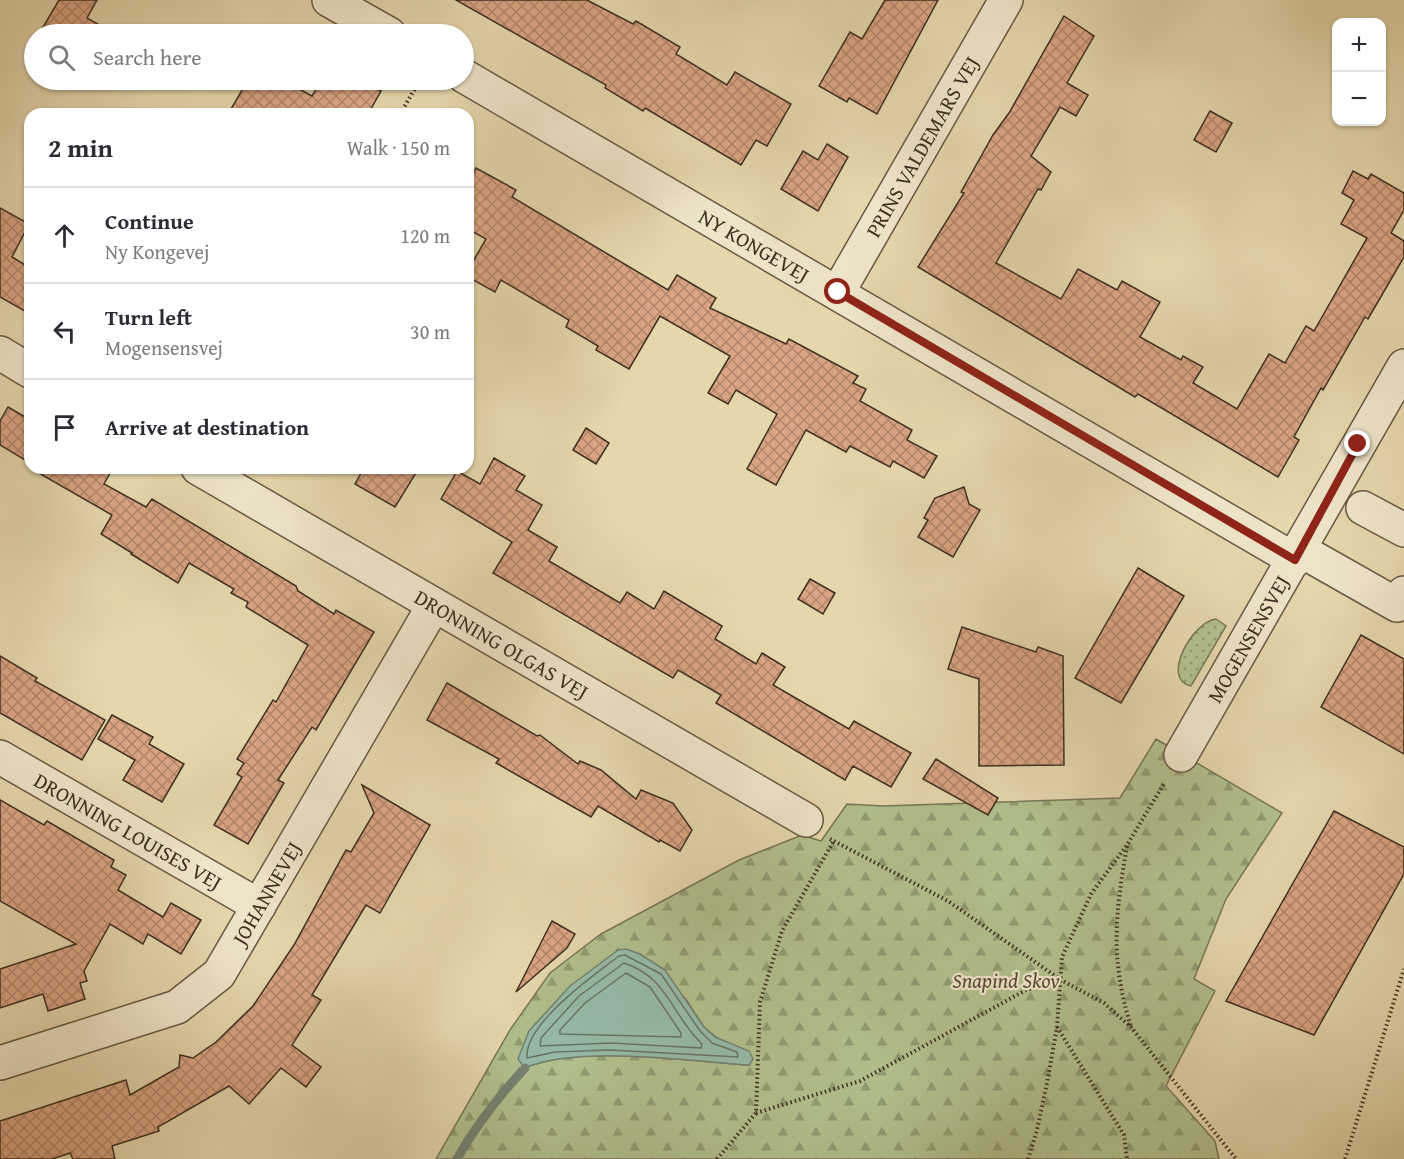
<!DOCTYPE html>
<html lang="en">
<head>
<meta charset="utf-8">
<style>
  body { margin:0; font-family:"Gentium Book Plus",serif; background:#f2f2f3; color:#2b2b33 }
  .controls { position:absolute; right:18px; top:18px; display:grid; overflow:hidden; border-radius:12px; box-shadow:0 2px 4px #0004 }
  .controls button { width:54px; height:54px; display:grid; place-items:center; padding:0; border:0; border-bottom:2px solid #e1e1e2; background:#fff; color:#2b2b33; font:30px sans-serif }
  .stop { position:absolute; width:18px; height:18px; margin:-14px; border:4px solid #8f2418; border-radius:50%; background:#fff }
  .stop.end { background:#8f2418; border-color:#fff; box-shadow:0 2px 6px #0008 }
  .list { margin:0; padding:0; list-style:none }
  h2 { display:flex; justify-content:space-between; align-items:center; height:78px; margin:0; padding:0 24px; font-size:26px }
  h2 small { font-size:20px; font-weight:400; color:#7c7c81 }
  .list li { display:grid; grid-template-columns:39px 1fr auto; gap:18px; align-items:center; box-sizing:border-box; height:96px; padding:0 24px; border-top:2px solid #e1e1e2 }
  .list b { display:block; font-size:22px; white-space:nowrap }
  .list p { margin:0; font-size:20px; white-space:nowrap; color:#7c7c81 }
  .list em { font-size:20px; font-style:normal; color:#7c7c81 }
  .icon { flex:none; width:33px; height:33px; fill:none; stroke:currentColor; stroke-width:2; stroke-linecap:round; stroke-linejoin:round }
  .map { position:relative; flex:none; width:1404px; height:1159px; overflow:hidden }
  .search { position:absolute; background:#fff; box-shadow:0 2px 4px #0004; left:24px; top:24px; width:450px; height:66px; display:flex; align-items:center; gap:15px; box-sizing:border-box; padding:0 21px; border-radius:33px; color:#7c7c81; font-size:22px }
  .panel { position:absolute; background:#fff; box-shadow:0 2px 4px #0004; left:24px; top:108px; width:450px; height:366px; border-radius:18px }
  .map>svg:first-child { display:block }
</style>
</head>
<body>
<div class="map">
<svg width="1404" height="1159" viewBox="0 0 1404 1159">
  <defs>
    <pattern id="grass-dots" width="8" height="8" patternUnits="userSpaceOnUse" patternTransform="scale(1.5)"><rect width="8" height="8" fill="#b1bf8c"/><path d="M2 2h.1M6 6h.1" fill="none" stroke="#919c72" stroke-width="1.8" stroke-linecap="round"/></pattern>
    <pattern id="forest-firs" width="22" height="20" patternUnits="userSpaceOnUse" patternTransform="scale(1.5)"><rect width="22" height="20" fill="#b1bf8c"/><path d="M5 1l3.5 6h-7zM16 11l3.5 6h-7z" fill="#919c72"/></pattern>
    <pattern id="building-cross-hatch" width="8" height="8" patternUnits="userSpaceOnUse" patternTransform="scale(1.5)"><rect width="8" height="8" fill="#d9a482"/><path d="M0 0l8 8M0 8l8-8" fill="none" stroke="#b1866a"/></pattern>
  </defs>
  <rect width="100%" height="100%" fill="#e5d7ac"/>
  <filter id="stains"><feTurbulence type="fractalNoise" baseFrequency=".00333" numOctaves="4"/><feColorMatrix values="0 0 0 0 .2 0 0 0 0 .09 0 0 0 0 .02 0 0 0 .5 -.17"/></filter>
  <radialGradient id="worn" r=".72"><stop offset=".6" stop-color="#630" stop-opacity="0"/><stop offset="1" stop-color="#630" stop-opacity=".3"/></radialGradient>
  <path fill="url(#grass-dots)" stroke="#787756" stroke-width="1.5" d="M1216,619L1226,626L1191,686C1160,680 1192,622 1216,619Z"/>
  <path fill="url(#forest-firs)" stroke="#787756" stroke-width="1.5" fill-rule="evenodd" d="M1156,739L1282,813L1226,899L1194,979L1215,991L1166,1086L1215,1141L1219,1159H436L510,1030L550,973L601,934L739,860L802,835L821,841L847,804L883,806L1120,798ZM685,998L704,1027L749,1065C688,1061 578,1045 525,1068Z"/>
  <path fill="#96baa7" stroke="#738271" stroke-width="1.5" d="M626,949L640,954L665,970L704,1027L715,1037L749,1051L753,1059L749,1065C688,1061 578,1045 525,1068L518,1059L529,1031L570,986L618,950Z"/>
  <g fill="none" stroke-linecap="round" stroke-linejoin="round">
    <g stroke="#6a7464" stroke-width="1.5">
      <path d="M625,955L661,974L700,1031L712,1043L737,1052L738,1057L610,1050L555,1052L527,1058C524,1024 594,975 619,956Z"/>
      <path d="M624,963C668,977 672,1016 702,1044L701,1048L611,1043L540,1046L541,1038L579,996Z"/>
      <polygon points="626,973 650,987 681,1033 681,1037 560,1034 560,1030 585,1003"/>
    </g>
    <path stroke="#738271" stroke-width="9" d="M457,1159C476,1125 498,1097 525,1068"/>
  </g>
  <g fill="url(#building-cross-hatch)" stroke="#3f2f21" stroke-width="1.5">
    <polygon points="59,0 97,0 87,18 115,34 39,34"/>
    <polygon points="456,0 587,0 633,24 636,21 680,47 676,54 727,85 735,72 791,104 767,146 756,140 741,165 645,108 643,111 605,88 606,85"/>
    <polygon points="885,0 938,0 877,114 849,98 847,102 819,86 850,32 862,39"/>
    <polygon points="1064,16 1094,36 1067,83 1088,95 1076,116 1060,107 1031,156 1051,172 1041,190 1038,189 996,263 1061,299 1078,269 1117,290 1122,281 1160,302 1140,337 1181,360 1183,356 1203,367 1193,383 1237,409 1269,354 1285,363 1306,326 1314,331 1367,238 1341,224 1354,200 1342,193 1353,171 1368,179 1371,174 1404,193 1404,210 1391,233 1404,241 1404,257 1368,319 1365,317 1323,390 1321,388 1294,437 1299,440 1278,477 1138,394 1135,397 918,267 964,193 961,192 993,135 1009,113"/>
    <polygon points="248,80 282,80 312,96 322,80 361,80 381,91 368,114 228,114"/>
    <polygon points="1210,111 1232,123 1216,152 1194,140"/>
    <polygon points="827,144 848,157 818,211 781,189 803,151 818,160"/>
    <polygon points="476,168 516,190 512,197 668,290 677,275 716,298 710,308 786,344 789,339 858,376 853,383 866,389 860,401 912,430 907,440 937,456 924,478 893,461 890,467 850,446 846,452 806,430 776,485 747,469 777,414 736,390 728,404 708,393 730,356 660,316 629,369 596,350 598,346 566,327 569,320 501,280 495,292 468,277 468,270 486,239 468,229 468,182"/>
    <polygon points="0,208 29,224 12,257 30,268 30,314 0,297"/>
    <polygon points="8,407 30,420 30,463 0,445 0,421"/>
    <polygon points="586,428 609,443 596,464 573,450"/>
    <polygon points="494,458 525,476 516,490 542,505 528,530 557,547 549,561 620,603 627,592 654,609 664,591 722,626 715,639 756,664 762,653 785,667 773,685 849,729 854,721 911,753 891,787 853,766 845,780 716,703 721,695 678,670 673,678 493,573 512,542 441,499 457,471 480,484"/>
    <polygon points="30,468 113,468 104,484 146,507 152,499 296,586 298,591 334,614 336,610 374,632 316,730 312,727 278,780 284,783 248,844 214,825 242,777 237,774 244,763 237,759 273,700 276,702 308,645 246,607 248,602 231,593 234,589 189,563 178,583 131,554 132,553 101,534 112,515"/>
    <polygon points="364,468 419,468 395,507 355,484"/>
    <polygon points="964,487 969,504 980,510 953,557 918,537 928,520 924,518 935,498"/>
    <polygon points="1138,568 1184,596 1121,703 1075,678"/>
    <polygon points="810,579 835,593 823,614 798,599"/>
    <polygon points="962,627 1036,652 1038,647 1063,656 1064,765 979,766 979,679 948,669"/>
    <polygon points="1361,635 1404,659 1404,754 1321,707"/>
    <polygon points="0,656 37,678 35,681 105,720 82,760 0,713"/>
    <polygon points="447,683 537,736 540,735 578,764 580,761 601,770 636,799 641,790 673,803 692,830 680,851 660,840 659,842 598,806 591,817 496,763 499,759 427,720"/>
    <polygon points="112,715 153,737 149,744 184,764 162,802 123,780 135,760 98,739"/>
    <polygon points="936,759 998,798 988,815 923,779"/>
    <polygon points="362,785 430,825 380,913 366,905 312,995 321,1000 292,1045 321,1067 306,1087 281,1068 249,1104 229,1086 158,1127 159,1131 112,1146 115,1159 73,1159 70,1153 52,1159 0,1159 0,1121 126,1080 130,1095 179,1067 180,1055 193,1058 216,1042 253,1006 294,945 346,850 351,852 374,813"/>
    <polygon points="0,800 44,825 47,821 114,860 111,867 126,875 118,890 163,917 171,903 201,920 181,954 148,934 143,944 110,924 84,971 87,981 80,983 85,999 48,1011 43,994 0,1008 0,969 76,944 0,901"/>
    <polygon points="1334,811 1404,847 1404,874 1314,1035 1226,1001"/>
    <polygon points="552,921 575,934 567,948 516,992"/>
  </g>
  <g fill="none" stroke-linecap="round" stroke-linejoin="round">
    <defs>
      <g id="minor">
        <polyline points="329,0 389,34"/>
        <path id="s1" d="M464,76L1295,560"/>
        <path id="s2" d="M838,292L1006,0"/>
        <polyline points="0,353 30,371"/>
        <path id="s3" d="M198,468L806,820"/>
        <polyline points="1363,508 1404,530"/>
        <polyline points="1300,550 1397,605 1404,593"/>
        <path id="s4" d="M1181,755L1404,366"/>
        <path id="s5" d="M0,757L259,906"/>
        <path id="s6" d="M0,1063L177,1007L219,974L434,605"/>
      </g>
    </defs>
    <use href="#minor" stroke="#685944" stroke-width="36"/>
    <g stroke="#3f2f21" stroke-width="4" stroke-dasharray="1.5 3" stroke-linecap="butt">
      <polyline points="400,114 420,80"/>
      <polyline points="830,839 948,901 1061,980 1104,1003 1131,1027 1236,1159"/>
      <path d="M1127,846C1115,915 1110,959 1131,1027"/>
      <polyline points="1057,1027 1124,1135 1127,1159"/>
      <polyline points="756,1113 860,1081 1026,990 1060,981"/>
      <polyline points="717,1159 756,1113 760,1002 782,931 833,842"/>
      <polyline points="1028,1159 1037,1130 1047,1083 1057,1027 1062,957 1091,894 1127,845 1165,782"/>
      <polyline points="1345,1159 1404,969"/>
    </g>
    <use href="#minor" stroke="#eee5c9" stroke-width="33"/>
  </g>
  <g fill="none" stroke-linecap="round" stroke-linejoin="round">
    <polyline stroke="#8f2418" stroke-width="8" points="838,292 1295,560 1358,444"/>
  </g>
  <g text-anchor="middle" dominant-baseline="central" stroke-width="4.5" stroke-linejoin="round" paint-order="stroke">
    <g font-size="21" fill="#3f2f21" stroke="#eee5c9">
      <text stroke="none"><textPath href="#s2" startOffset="168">PRINS VALDEMARS VEJ</textPath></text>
      <text stroke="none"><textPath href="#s1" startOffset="336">NY KONGEVEJ</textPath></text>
      <text stroke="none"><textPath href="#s4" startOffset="134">MOGENSENSVEJ</textPath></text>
      <text stroke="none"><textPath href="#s3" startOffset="351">DRONNING OLGAS VEJ</textPath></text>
      <text stroke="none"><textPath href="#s5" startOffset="148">DRONNING LOUISES VEJ</textPath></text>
      <text stroke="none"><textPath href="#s6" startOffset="333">JOHANNEVEJ</textPath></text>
    </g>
    <g font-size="21" font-style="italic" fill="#564c36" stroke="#eee5c9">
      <text x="1006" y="980">Snapind Skov</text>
    </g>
  </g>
  <rect width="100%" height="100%" filter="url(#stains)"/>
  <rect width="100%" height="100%" fill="url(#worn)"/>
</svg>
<div class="controls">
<button>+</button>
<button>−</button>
</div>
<div class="stop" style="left:838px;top:292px"></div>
<div class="stop end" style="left:1358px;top:444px"></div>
<div class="search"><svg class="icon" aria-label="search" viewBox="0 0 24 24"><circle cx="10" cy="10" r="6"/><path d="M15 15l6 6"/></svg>Search here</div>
<section class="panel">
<h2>2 min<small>Walk · 150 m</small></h2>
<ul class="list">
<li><svg class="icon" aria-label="ahead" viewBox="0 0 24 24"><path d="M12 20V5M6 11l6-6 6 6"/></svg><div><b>Continue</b><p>Ny Kongevej</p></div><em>120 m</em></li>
<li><svg class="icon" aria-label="left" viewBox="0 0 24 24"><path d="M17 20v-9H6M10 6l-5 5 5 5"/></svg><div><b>Turn left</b><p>Mogensensvej</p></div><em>30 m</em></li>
<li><svg class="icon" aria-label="arrive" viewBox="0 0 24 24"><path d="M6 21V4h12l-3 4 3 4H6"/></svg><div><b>Arrive at destination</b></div></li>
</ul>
</section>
</div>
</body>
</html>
